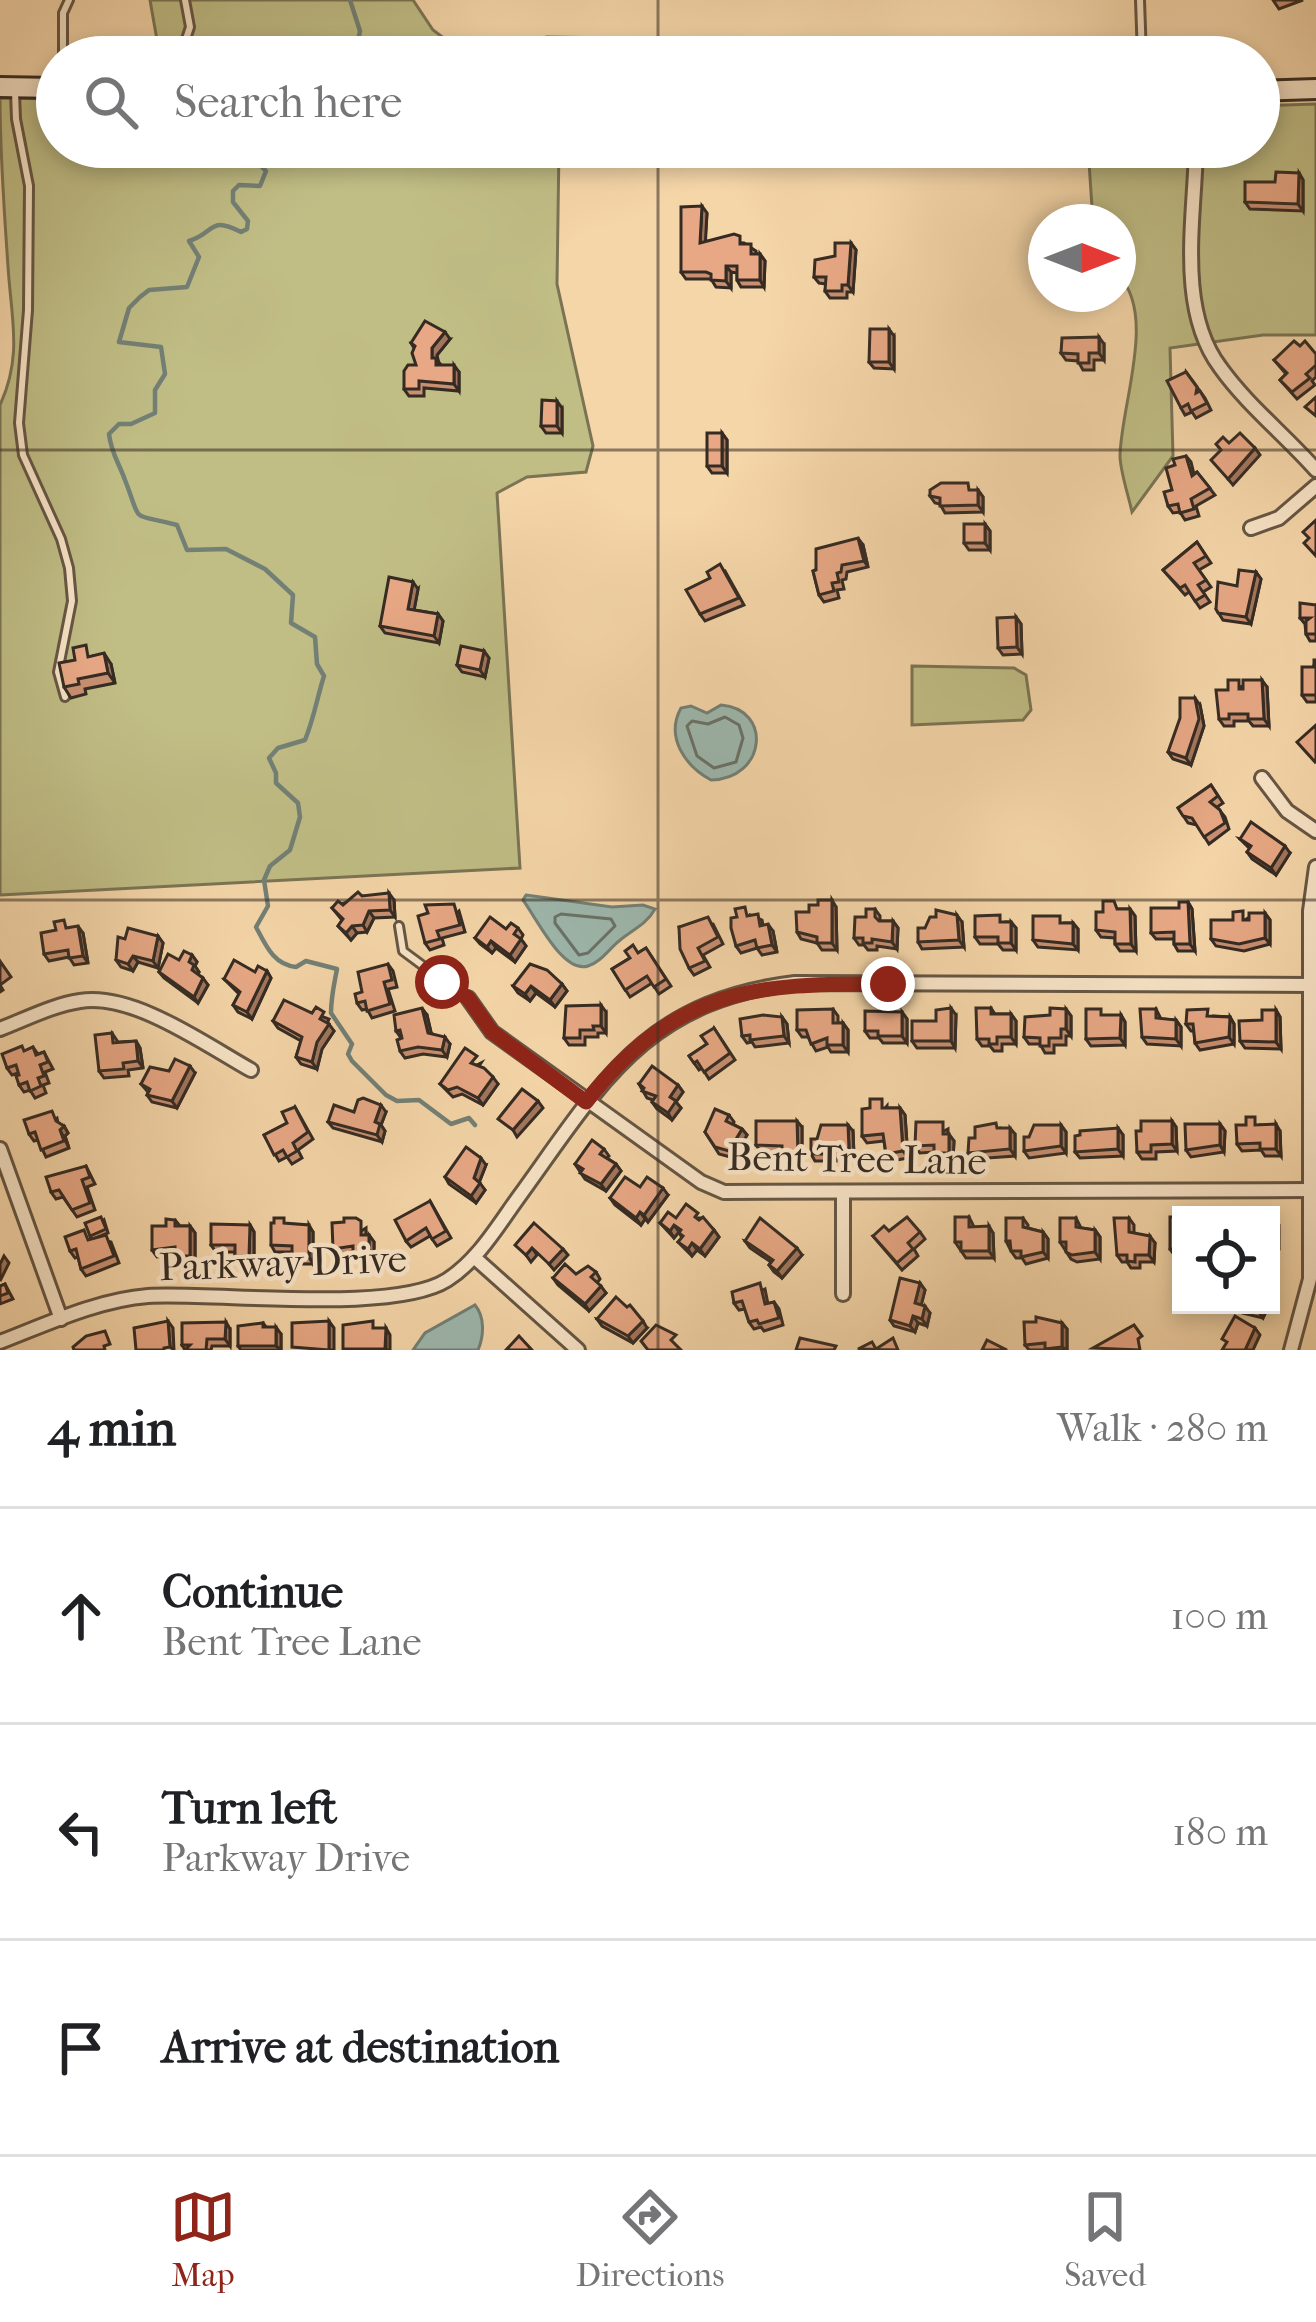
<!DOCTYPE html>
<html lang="en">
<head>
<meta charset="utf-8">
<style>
  body { margin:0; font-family:"IM FELL French Canon",serif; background:#f2f2f2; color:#202124 }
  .controls { position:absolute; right:36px; bottom:36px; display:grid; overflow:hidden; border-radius:0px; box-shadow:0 6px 18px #0003 }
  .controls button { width:108px; height:108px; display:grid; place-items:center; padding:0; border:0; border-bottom:3px solid #e0e0e0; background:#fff; color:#202124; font:60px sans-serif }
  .compass { position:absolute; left:1028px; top:204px; width:108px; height:108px; border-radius:50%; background:#fff; box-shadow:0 6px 18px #0003; rotate:90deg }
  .stop { position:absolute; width:36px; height:36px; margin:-27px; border:9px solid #8f2418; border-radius:50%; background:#fff }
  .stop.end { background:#8f2418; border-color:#fff; box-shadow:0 3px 12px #0008 }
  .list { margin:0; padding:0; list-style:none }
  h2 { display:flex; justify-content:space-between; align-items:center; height:156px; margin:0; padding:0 48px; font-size:51px }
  h2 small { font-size:39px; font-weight:400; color:#757577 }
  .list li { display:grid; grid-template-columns:78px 1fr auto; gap:36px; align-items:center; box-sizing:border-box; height:216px; padding:0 48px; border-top:3px solid #e0e0e0 }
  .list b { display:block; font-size:45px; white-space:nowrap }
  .list p { margin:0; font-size:39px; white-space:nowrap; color:#757577 }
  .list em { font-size:39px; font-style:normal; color:#757577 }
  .icon { flex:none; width:66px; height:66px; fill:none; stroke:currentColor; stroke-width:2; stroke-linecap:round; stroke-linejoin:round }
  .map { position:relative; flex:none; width:1316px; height:1350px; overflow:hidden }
  .search { position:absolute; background:#fff; box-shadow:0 6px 18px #0003; left:36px; right:36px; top:36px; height:132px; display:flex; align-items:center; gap:30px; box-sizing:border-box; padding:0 42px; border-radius:66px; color:#757577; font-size:45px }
  .sheet { height:804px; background:#fff }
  nav { display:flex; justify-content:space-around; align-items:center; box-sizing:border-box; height:168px; border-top:3px solid #e0e0e0; background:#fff; font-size:33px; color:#757577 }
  nav a { display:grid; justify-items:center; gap:6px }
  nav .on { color:#8f2418 }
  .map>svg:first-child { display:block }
</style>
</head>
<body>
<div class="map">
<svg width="1316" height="1350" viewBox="0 0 1316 1350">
  <rect width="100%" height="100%" fill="#f5d6a9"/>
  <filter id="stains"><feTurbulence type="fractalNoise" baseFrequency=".00167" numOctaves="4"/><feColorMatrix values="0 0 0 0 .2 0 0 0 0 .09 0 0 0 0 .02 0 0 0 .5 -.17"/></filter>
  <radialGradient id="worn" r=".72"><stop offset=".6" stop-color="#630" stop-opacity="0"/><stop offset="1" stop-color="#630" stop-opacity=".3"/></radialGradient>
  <g fill="#c0bd85" stroke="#7a7454" stroke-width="3">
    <polygon points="150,0 413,0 433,30 469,57 188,57 157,40"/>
    <polygon points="547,37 616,38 621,57 547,57"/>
    <path d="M0,98L57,99V147H559L557,284L593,446L586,472L527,477L497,493L520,868L0,895V405C23,355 11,318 8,266C4,210 0,154 0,98Z"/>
    <path d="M1316,104V335H1263L1170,348L1173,456L1132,512C1128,494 1121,474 1120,457C1120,407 1158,314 1118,275V222H1093L1088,147H1259V106Z"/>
    <polygon points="912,666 1014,668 1026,675 1031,710 1023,720 912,725"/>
  </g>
  <g fill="#9db8ae" stroke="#738076" stroke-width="3">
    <path d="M721,705C773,709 766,779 711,780C685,766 665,737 681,708L691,706L707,713Z"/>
    <path d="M526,895L612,907L643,905L655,909C646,925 632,930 619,941C609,949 601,962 588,966C563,974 537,919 523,900Z"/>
    <path d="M475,1305C485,1317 484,1336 478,1350H413L425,1333Z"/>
  </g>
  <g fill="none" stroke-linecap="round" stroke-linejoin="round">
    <g stroke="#697268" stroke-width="3">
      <polygon points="725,717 739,725 743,738 736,762 714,768 697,756 687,726 692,721 708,724"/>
      <polygon points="561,914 611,919 615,926 588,953 579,955 555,923 555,917"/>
    </g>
    <g stroke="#738076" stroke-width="4.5">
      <polyline points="338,57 358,41 360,31 350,0"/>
      <path d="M241,147L266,171L260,186L239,185L233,191V202L248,221L247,229L241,232C208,215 216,233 189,241L199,257L187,287L149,290L140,297L129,308L119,342L161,347L165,374L155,390V413L131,424H119L109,434C111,453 119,463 125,480C143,526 128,512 177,525L187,550L226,549L265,569L293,595L291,623L315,637L317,664L324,676C317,698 314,718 305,740L278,748L269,758L276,773V783L298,803L300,817L290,850L270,866L264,880L268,906L256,927C266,946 274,965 296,967L306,961L337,969C334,985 331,997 331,1013L352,1044L348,1054L352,1061L386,1095L397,1101L419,1100L451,1124L469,1118L475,1125"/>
    </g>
    <defs>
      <g id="lane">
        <polyline points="1140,0 1142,57"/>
        <polyline points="63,57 63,13 69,0"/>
        <polyline points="180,57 190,27 185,0"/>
        <polyline points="15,92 16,119 29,186 28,310 19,423 23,455 61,539 69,568 72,601 58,672 65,697"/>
        <polyline points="399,926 403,951 465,997"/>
      </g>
      <g id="street">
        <path d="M1196,147C1195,216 1176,308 1220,367C1247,405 1285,435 1316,470"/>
        <polyline points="1251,528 1279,518 1316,486"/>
        <polyline points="1262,778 1287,811 1316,831"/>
        <polyline points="468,998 492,1032 701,1182 724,1192 1311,1190"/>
        <path d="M0,1029C26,1019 53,1005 80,1001C133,992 206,1045 251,1070"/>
        <polyline points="0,1149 61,1319"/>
        <polyline points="843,1192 843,1294"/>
        <polyline points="474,1257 578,1350"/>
        <path d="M0,1342C47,1324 97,1300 148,1296C218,1292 393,1314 447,1280C478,1260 497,1227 518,1198C600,1085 643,1001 795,983L1310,985"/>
        <polyline points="1291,1350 1310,1279 1310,911 1316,867"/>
      </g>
      <g id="secondary">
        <polyline points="0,87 57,88"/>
        <polyline points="1259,91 1316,89"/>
      </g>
    </defs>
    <use href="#lane" stroke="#655644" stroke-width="12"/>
    <use href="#street" stroke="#655644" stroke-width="18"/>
    <use href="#secondary" stroke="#352b23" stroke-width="24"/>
    <use href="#lane" stroke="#f8e4c7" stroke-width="6"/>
    <use href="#street" stroke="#f8e4c7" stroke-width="12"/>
    <use href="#secondary" stroke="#f8e4c7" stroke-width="18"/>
  </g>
  <g fill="#c89072" stroke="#352b23" stroke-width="3">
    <polygon points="1273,0 1303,0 1279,9"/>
    <polygon points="1299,173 1303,180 1303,211 1250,209 1245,202"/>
    <polygon points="707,213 705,241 744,243 756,251 756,254 760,254 765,261 764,287 741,287 737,280 737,273 731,272 731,288 716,287 711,279 686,279 681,272"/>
    <polygon points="851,243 856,250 853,292 847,292 847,298 830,298 825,291 826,284 819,283 814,277 835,256"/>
    <polygon points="894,336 894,369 874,368 869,362"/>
    <polygon points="450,339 437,355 437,360 441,365 459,372 459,391 424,388 424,396 409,396 404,389 416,365 414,348 411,343"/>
    <polygon points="1104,344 1104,360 1094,360 1094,370 1083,370 1078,361 1066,360 1061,353"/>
    <polygon points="1300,346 1316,354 1316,377 1312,381 1315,385 1297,399 1280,380 1286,374 1274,360"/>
    <polygon points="1186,372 1205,398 1211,410 1196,418 1192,412 1185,415 1181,408"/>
    <polygon points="562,408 562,433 546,433 541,426"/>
    <polygon points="722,433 727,440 727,473 712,473 707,466"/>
    <polygon points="1186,456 1191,462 1194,474 1197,472 1215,495 1196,506 1199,516 1185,520 1180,512 1173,513 1168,506 1172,490 1175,465"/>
    <polygon points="978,490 983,497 983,512 945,513 940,504 935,503 930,496"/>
    <polygon points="985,524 990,531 990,550 969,550 964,543"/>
    <polygon points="1197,542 1211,563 1199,570 1211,587 1203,592 1210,602 1200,608 1189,592 1185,595 1163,570"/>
    <polygon points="863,545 868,567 847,572 846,579 842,580 844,589 837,590 839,598 824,602 819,595 813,571"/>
    <polygon points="725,571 744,605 705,621 700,614 710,578"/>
    <polygon points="1256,572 1261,579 1251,624 1223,620 1216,609 1237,586"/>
    <polygon points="418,589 414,610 438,614 443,621 439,643 385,633 380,626"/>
    <polygon points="1316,605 1316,641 1310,641 1306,634 1305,624 1300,618"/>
    <polygon points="1016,617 1021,624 1022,654 1003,655 998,648"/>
    <polygon points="484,651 489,658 485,677 462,672 457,665"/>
    <polygon points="93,656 111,664 115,683 85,689 86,694 71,698 64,687"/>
    <polygon points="1316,660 1316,702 1307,702 1302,695"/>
    <polygon points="1243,686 1267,687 1269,726 1253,726 1249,721 1234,721 1234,726 1224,726 1219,719 1228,690"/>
    <polygon points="1200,705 1204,726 1191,765 1173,759 1168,752"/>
    <polygon points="1211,785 1223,803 1217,807 1225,817 1229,829 1209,844 1197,825 1188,823 1178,808"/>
    <polygon points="1240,839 1290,853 1276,875 1252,859 1247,852 1250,849"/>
    <polygon points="362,896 394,900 395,917 374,918 367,932 357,933 351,940 338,926 342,920 332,908"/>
    <polygon points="1188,902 1192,909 1195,951 1178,951 1174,944 1174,939 1156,939 1151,933"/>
    <polygon points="818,905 836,907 837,950 822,950 817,943 801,939 797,932 809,912"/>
    <polygon points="875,909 880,916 880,921 893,921 898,928 897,949 877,946 877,950 868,950 864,945 859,945 854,938 866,917"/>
    <polygon points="1119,909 1130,909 1135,916 1136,951 1120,951 1115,944 1115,938 1101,937 1096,930 1103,912"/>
    <polygon points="459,911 465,932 442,938 444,945 430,950 425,943"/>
    <polygon points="1265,913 1270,920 1270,944 1244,951 1216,946 1211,939 1248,918 1248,920"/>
    <polygon points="750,915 762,920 763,925 773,931 777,952 762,955 757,948 741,953 736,946"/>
    <polygon points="962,922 964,947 922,949 918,942 925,928"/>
    <polygon points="1005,922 1011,922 1016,928 1016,950 1003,950 998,944 980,944 975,937"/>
    <polygon points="1064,923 1073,923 1078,929 1078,950 1038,947 1033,940"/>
    <polygon points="713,924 723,944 703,955 710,967 694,975 689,968 679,927"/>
    <polygon points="69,928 83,933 88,963 74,965 69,957 49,961 44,954"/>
    <polygon points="518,928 523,935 521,939 526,946 515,962 496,948 492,953 480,944 475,938 506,929"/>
    <polygon points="158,936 163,943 158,968 138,962 133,971 121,967 116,960"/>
    <polygon points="646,948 671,986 659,994 652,983 630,997 612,969"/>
    <polygon points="192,955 197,962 195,966 199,972 198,974 208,985 198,1003 164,978 159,972"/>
    <polygon points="0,961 11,977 0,985 3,990 0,992"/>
    <polygon points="388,964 393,971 397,987 388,989 395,1011 372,1018 367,1009 362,1010 357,1003 362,992"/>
    <polygon points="267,971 271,978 252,1019 238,1012 233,1005 239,994 224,979"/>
    <polygon points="562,984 567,991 555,1007 536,993 530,1001 518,993 513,986"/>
    <polygon points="991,1008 995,1014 1011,1014 1016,1021 1016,1044 1002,1044 1002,1051 994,1051 990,1046 982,1046 977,1039"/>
    <polygon points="833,1009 838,1016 838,1023 843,1023 848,1030 848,1052 831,1052 828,1047 816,1051 808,1037 802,1037 797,1030"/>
    <polygon points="1066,1009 1071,1016 1071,1036 1066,1036 1066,1045 1054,1045 1054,1053 1045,1053 1040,1044 1029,1044 1024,1037 1050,1015"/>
    <polygon points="1156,1009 1161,1019 1176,1020 1181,1027 1181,1046 1147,1044 1142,1037"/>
    <polygon points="1276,1010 1280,1017 1281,1049 1245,1048 1240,1041"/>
    <polygon points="606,1012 606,1033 598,1033 598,1037 585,1037 585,1045 569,1045 564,1038"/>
    <polygon points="902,1012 907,1019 907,1043 883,1043 879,1038 870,1038 865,1031"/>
    <polygon points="312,1013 329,1019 327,1023 334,1031 322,1049 317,1069 301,1064 296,1057 301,1041 278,1028 273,1021"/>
    <polygon points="427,1015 431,1033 450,1044 447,1057 423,1054 405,1058 400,1051 401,1038 396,1031"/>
    <polygon points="956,1015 955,1048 917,1048 912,1041"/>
    <polygon points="1121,1015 1125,1022 1125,1045 1091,1046 1086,1039"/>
    <polygon points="1213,1016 1230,1017 1234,1024 1234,1044 1200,1050 1195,1043 1194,1031 1191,1031 1186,1024"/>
    <polygon points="782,1017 787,1024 789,1043 755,1047 752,1042 747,1043 742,1036"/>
    <polygon points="714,1028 735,1060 709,1079 702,1068 699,1070 689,1056 707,1044"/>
    <polygon points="112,1033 118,1042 136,1041 140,1048 143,1068 128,1070 129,1076 104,1078 99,1071"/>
    <polygon points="33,1047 38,1054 44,1052 53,1069 45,1072 49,1083 43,1085 46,1093 35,1098 30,1090 24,1092 19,1085 18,1073 12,1075 7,1068 25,1051"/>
    <polygon points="481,1063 479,1066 498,1084 483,1105 462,1094 453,1097 440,1084"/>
    <polygon points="169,1071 195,1073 177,1108 152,1102 147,1095 148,1092 141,1084"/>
    <polygon points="639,1084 678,1085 683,1092 676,1102 681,1108 672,1120 657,1109 652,1102 653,1100 647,1098"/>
    <polygon points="887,1106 887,1108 900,1108 905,1115 908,1158 891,1161 886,1154 884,1141 867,1143 862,1136"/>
    <polygon points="295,1107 313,1139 298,1150 302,1158 292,1164 287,1157 279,1161 264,1135 287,1123"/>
    <polygon points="354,1112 386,1112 381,1125 385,1131 382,1142 333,1128 328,1122"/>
    <polygon points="729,1115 734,1122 733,1124 742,1129 747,1135 734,1158 719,1154 705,1132"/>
    <polygon points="57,1118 58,1123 64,1126 68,1133 65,1136 69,1148 46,1157 38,1140 34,1141 29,1134"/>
    <polygon points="1172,1121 1176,1127 1177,1151 1156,1152 1156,1159 1142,1159 1137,1152 1141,1131"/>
    <polygon points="1220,1124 1225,1131 1224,1152 1191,1157 1186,1150"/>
    <polygon points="1061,1125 1066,1132 1066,1153 1029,1158 1024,1151 1029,1137"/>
    <polygon points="1260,1125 1280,1131 1281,1156 1265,1156 1261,1150 1242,1151 1237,1144"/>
    <polygon points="802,1127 802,1160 787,1161 782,1152 761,1152 756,1145"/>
    <polygon points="1000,1128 1015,1134 1015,1156 973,1159 968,1153 975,1138"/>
    <polygon points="1118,1128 1123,1135 1123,1156 1080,1158 1075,1152"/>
    <polygon points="948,1129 948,1134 954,1141 953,1160 939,1160 934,1152 920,1153 915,1146"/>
    <polygon points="853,1131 854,1156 836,1155 836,1161 815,1161 811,1154"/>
    <polygon points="604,1149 609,1156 607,1158 616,1164 621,1171 606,1191 585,1179 575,1164"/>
    <polygon points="486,1165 479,1183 485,1190 476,1203 449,1184 445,1177"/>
    <polygon points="86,1166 95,1184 87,1187 95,1210 77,1217 63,1197 56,1199 51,1192"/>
    <polygon points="640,1187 668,1195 648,1222 645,1219 641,1225 615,1205 610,1198"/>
    <polygon points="430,1201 451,1238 437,1246 430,1236 411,1247 406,1241"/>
    <polygon points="969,1217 974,1227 993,1233 994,1258 966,1258 955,1242"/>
    <polygon points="1181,1217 1181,1256 1175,1256 1170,1249"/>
    <polygon points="676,1218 702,1218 714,1230 719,1237 705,1256 697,1250 692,1256 678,1242 682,1238 679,1232 674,1238 660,1223"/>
    <polygon points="1023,1218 1028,1225 1028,1228 1043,1232 1048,1239 1048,1258 1026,1264 1022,1258 1016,1258 1011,1251 1006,1241"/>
    <polygon points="1076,1218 1081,1228 1095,1230 1100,1237 1100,1259 1077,1262 1071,1259 1060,1242"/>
    <polygon points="1129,1218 1134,1225 1134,1233 1155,1243 1154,1262 1140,1262 1140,1268 1131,1268 1127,1262 1122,1262 1117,1255"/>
    <polygon points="104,1220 108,1233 96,1238 111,1242 119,1263 86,1276 81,1269 78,1257 75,1258 70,1251 92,1239 90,1236"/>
    <polygon points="175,1220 180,1226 190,1226 195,1233 195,1263 180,1263 175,1255 157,1257 152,1250 166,1226"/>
    <polygon points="288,1224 313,1232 313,1264 297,1264 292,1257 292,1252 275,1252 271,1245"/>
    <polygon points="250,1225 254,1232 254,1263 240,1263 235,1256 235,1252 216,1252 211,1245"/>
    <polygon points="366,1228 366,1235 369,1235 374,1242 374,1262 358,1262 353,1254 338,1256 333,1249"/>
    <polygon points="889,1231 920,1232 925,1239 914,1249 918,1256 902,1270 873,1236"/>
    <polygon points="745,1241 802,1255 782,1278 774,1272 769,1265 771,1262 750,1248"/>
    <polygon points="596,1272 600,1279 597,1283 606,1293 589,1311 558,1285 553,1278"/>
    <polygon points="920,1283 925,1290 921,1305 930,1313 927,1326 918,1323 915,1332 894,1326 890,1320"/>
    <polygon points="5,1284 13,1299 0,1304 0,1286"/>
    <polygon points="765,1289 768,1304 774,1302 779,1309 783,1325 764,1331 761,1327 754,1329 749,1322 745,1309 739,1310 734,1303"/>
    <polygon points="1237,1305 1269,1305 1263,1318 1242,1313"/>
    <polygon points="597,1319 647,1328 633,1343 602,1326"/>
    <polygon points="263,1323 266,1327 281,1334 281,1350 241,1350 238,1346"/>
    <polygon points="1062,1323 1067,1329 1067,1350 1029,1350 1025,1345"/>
    <polygon points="230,1329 230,1346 212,1346 211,1350 185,1350 182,1345"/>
  </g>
  <g fill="#a2765d" stroke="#352b23" stroke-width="3">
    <polygon points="1299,173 1303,180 1303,211 1298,204"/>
    <polygon points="702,206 707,213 705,250 700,243"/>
    <polygon points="851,243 856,250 853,292 848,285"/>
    <polygon points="760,254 765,261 764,287 760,280"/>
    <polygon points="726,266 731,272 731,288 726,281"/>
    <polygon points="889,329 894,336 894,369 889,362"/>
    <polygon points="445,332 450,339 437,355 441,372 432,358 432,348"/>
    <polygon points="1099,337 1104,344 1104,360 1099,353"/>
    <polygon points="454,365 459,372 459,391 454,384"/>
    <polygon points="557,401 562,408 562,433 557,426"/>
    <polygon points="722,433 727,440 727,473 722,466"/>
    <polygon points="1255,448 1260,455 1233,485 1228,479"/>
    <polygon points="978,490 983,497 983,512 978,505"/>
    <polygon points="985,524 990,531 990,550 985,543"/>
    <polygon points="858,538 863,545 868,567 864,561"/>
    <polygon points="1256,572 1261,579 1251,624 1246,617"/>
    <polygon points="413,582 418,589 413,616 408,609"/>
    <polygon points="438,614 443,621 439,643 434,636"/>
    <polygon points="1016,617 1021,624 1022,654 1017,647"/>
    <polygon points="484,651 489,658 485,677 480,670"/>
    <polygon points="104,653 111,664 115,683 108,673"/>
    <polygon points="1262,680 1267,687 1269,726 1264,719"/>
    <polygon points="1195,698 1200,705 1204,726 1191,765 1186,758"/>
    <polygon points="1285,846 1290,853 1276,875 1271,868"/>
    <polygon points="389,893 394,900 395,917 390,910"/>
    <polygon points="832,900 836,907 837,950 832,943"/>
    <polygon points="1188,902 1192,909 1195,951 1190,944"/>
    <polygon points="1130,909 1135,916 1136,951 1131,944"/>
    <polygon points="369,911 374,918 367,932 363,925"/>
    <polygon points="1265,913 1270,920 1270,944 1265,938"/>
    <polygon points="957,915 962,922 964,947 959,940"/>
    <polygon points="893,921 898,928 897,949 892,942"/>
    <polygon points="1011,922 1016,928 1016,950 1011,943"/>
    <polygon points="1073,923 1078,929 1078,950 1073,944"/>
    <polygon points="768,924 773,931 777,952 772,945"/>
    <polygon points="78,926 83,933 88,963 83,956"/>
    <polygon points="352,926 357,933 351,940 346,933"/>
    <polygon points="158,936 163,943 158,968 153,961"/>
    <polygon points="521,939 526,946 515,962 510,955"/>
    <polygon points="491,941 496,948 492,953 487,947"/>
    <polygon points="192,955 197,962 195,966 199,972 196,977 189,962"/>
    <polygon points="133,956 138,962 133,971 128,964"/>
    <polygon points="267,971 271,978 252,1019 247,1012"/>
    <polygon points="203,978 208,985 198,1003 194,997"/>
    <polygon points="562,984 567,991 555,1007 550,1000"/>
    <polygon points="531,986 536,993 530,1001 525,994"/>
    <polygon points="601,1005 606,1012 606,1033 601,1026"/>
    <polygon points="422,1008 427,1015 433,1040 428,1033"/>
    <polygon points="951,1008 956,1015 955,1048 951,1041"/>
    <polygon points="1066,1009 1071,1016 1071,1036 1066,1029"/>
    <polygon points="1276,1010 1280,1017 1281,1049 1276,1042"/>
    <polygon points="902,1012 907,1019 907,1043 902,1036"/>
    <polygon points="1011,1014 1016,1021 1016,1044 1011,1037"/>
    <polygon points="1121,1015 1125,1022 1125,1045 1120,1038"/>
    <polygon points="782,1017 787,1024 789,1043 784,1036"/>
    <polygon points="1230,1017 1234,1024 1234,1044 1229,1037"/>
    <polygon points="1176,1020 1181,1027 1181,1046 1176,1039"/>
    <polygon points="843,1023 848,1030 848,1052 843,1045"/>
    <polygon points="329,1024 334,1031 322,1049 317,1069 312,1062 317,1042"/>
    <polygon points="445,1037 450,1044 447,1057 442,1050"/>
    <polygon points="136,1041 140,1048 143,1068 138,1061"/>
    <polygon points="190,1066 195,1073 177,1108 172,1101"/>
    <polygon points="493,1077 498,1084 483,1105 478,1098"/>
    <polygon points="678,1085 683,1092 676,1102 681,1108 672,1120 668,1113 670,1097"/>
    <polygon points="538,1101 543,1108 517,1137 513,1130"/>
    <polygon points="381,1105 386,1112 381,1125 385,1131 382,1142 377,1135 375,1122"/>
    <polygon points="900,1108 905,1115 908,1158 903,1151"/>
    <polygon points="797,1121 802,1127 802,1160 798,1154"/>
    <polygon points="1172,1121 1176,1127 1177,1151 1172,1144"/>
    <polygon points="1220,1124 1225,1131 1224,1152 1220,1145"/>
    <polygon points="1276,1124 1280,1131 1281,1156 1276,1149"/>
    <polygon points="848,1125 853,1131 854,1156 849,1149"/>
    <polygon points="1061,1125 1066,1132 1066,1153 1061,1146"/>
    <polygon points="64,1126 68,1133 65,1136 69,1148 60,1130"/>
    <polygon points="1010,1128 1015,1134 1015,1156 1010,1149"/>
    <polygon points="1118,1128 1123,1135 1123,1156 1118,1149"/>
    <polygon points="742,1129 747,1135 734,1158 729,1151"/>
    <polygon points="949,1134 954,1141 953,1160 949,1153"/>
    <polygon points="481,1158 486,1165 478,1185 474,1178"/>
    <polygon points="616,1164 621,1171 606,1191 601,1184"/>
    <polygon points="480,1183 485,1190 476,1203 471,1196"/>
    <polygon points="663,1188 668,1195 648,1222 644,1215"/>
    <polygon points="640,1212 645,1219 641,1225 636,1218"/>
    <polygon points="1274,1218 1279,1225 1279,1246 1274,1239"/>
    <polygon points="250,1225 254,1232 254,1263 249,1256"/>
    <polygon points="309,1225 313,1232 313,1264 309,1257"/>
    <polygon points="674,1225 679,1232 674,1238 670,1231"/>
    <polygon points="190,1226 195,1233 195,1263 190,1256"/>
    <polygon points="989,1226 993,1233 994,1258 989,1251"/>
    <polygon points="714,1230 719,1237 705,1256 700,1249"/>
    <polygon points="1095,1230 1100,1237 1100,1259 1095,1252"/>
    <polygon points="1043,1232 1048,1239 1048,1258 1043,1252"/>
    <polygon points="369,1235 374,1242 374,1262 369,1255"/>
    <polygon points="1150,1236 1155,1243 1154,1262 1149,1255"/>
    <polygon points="692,1243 697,1250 692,1256 688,1249"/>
    <polygon points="532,1248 537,1255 531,1262 526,1255"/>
    <polygon points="797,1248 802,1255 782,1278 777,1271"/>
    <polygon points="563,1249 568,1255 554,1270 549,1264"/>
    <polygon points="4,1256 9,1263 0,1281 0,1264"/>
    <polygon points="1273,1279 1278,1286 1271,1300 1271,1283"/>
    <polygon points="920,1283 925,1290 920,1310 915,1303"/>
    <polygon points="601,1286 606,1293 589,1311 585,1304"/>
    <polygon points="1260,1305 1269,1305 1263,1318 1258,1311"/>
    <polygon points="925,1306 930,1313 927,1326 922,1319"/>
    <polygon points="913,1316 918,1323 915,1332 910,1326"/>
    <polygon points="168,1321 173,1328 174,1350 170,1347"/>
    <polygon points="329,1321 334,1328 334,1350 329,1350"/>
    <polygon points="643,1321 647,1328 633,1343 628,1336"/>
    <polygon points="226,1322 230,1329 230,1346 225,1339"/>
    <polygon points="1062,1323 1067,1329 1067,1350 1062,1347"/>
    <polygon points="276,1327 281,1334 281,1350 276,1346"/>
    <polygon points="386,1328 390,1335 390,1350 386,1350"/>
    <polygon points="1255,1328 1260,1335 1253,1350 1245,1350"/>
  </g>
  <g fill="#e8a885" stroke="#352b23" stroke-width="3">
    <polygon points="1276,172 1299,173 1298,204 1245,202 1245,182 1275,182"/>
    <polygon points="702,206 700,243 734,234 740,236 740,244 751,244 751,254 760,254 760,280 737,280 737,266 726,266 726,281 711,280 711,274 706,272 681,272 681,207"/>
    <polygon points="835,243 851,243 848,285 842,285 842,291 825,291 826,277 814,277 815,260 835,256"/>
    <polygon points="425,321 445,332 432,348 432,358 436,358 436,365 454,365 454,384 419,381 419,389 404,389 404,371 408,365 416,365 412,353 415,346 411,343"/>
    <polygon points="870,329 889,329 889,362 869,362"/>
    <polygon points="1099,337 1099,353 1089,353 1089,363 1078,363 1078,354 1061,353 1062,338"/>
    <polygon points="1294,341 1300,346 1305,341 1316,354 1316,365 1306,374 1310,378 1292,392 1280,380 1287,373 1274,360"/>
    <polygon points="1186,372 1197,387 1196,393 1200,391 1207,403 1191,411 1188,404 1181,408 1167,381"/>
    <polygon points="1316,397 1316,416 1305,407"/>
    <polygon points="542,400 557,401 557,426 541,426"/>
    <rect x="707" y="433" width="15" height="33"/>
    <polygon points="1240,433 1255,448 1228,479 1211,460 1221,450 1216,444 1223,437 1229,443"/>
    <polygon points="1186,456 1192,476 1197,472 1210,488 1191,499 1194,509 1180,513 1178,504 1168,506 1164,492 1172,490 1166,468 1175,465 1173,459"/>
    <polygon points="941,483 968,483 969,490 978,490 978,505 940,506 940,498 930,496 930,490"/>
    <polygon points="1316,520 1316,556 1304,543 1309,538 1303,532"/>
    <rect x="964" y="524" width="21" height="19"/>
    <polygon points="858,538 864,561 842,565 841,572 837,573 839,582 832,583 834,591 819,595 813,571 816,570 816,549"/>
    <polygon points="1197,542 1206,556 1194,563 1206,580 1198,585 1205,595 1195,601 1185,585 1180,588 1163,570"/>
    <polygon points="720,564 739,598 700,614 686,590 710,578 707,572"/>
    <polygon points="1239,570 1256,572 1246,617 1218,613 1216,609 1218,582 1237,586"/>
    <polygon points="389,577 413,582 408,609 438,614 434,636 380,626"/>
    <polygon points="1300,603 1316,605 1316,634 1306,634 1306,621 1310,618 1300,618"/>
    <polygon points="1016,617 1017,647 998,648 997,618"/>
    <polygon points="86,645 88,657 104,653 108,673 78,679 79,684 64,687 59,663 75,660 73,648"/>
    <polygon points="461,646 484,651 480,670 457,665"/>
    <polygon points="1314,660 1316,660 1316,695 1302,695 1302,667 1314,667"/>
    <polygon points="1228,680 1239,680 1239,689 1243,689 1243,680 1262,680 1264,719 1248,719 1248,714 1229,714 1229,719 1219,719 1216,690 1228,690"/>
    <polygon points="1180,698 1195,698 1199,719 1186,758 1168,752 1180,718"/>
    <polygon points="1316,725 1316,761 1315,762 1297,742"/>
    <polygon points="1211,785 1218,796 1210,802 1220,810 1225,823 1204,837 1192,818 1183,816 1178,808"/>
    <polygon points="1251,822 1285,846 1271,868 1247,852 1251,846 1240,839"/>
    <polygon points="358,892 362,896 389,893 390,910 369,911 363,925 352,926 346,933 338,926 343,919 332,908 338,901 343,905"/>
    <polygon points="818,900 832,900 832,943 817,943 817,937 797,932 796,912 809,912 809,905 818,905"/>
    <polygon points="1103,901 1114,901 1117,909 1130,909 1131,944 1115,944 1115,932 1096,930 1096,912 1103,912"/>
    <polygon points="1179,902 1188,902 1190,944 1174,944 1174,932 1151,933 1151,908 1179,908"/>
    <polygon points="454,904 460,925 437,931 440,939 425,943 418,916 428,913 425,905"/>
    <polygon points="745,907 747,916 758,914 760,926 768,924 772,945 757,948 755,940 736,946 731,928 731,918 737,917 735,909"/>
    <polygon points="866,909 875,909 875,917 879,921 893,921 892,942 872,939 872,943 863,943 863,938 854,938 855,917 866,917"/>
    <polygon points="936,910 957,915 959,940 918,942 918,928 925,928 930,917 936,917"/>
    <polygon points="1243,911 1243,920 1249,920 1249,913 1265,913 1265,938 1239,944 1211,939 1211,920 1233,920 1233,912"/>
    <polygon points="1000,915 1000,922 1011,922 1011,943 998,943 998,937 975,937 975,916"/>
    <polygon points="1033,916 1060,916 1060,923 1073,923 1073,944 1033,940"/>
    <polygon points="490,917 506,929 511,923 518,928 514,934 521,939 510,955 491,941 487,947 475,938"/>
    <polygon points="708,917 718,937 698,948 705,961 689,968 680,949 679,927"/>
    <polygon points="64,920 66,928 78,926 83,956 69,958 68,950 44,954 41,933 56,930 54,922"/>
    <polygon points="128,928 158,936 153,961 133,956 128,964 116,960 118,937 125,939"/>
    <polygon points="633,945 638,953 646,948 666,979 654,987 647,976 625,990 612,969 630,958 625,951"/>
    <polygon points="184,951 192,955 189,962 194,965 192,970 203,978 194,997 159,972 168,954 179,960"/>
    <polygon points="234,960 255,972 258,966 267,971 247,1012 233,1005 240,992 224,979"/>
    <polygon points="388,964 392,980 384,982 390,1004 367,1011 365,1001 357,1003 355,994 362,992 358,972"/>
    <polygon points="530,964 547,970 562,984 550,1000 531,986 525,994 513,986"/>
    <polygon points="284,1000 312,1013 316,1007 324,1012 320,1019 329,1024 317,1042 312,1062 296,1057 302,1037 273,1021"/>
    <polygon points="601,1005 601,1026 593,1026 594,1030 580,1030 580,1038 564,1038 566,1006"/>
    <polygon points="422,1008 428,1033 445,1037 442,1050 418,1047 400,1051 397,1040 402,1038 400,1030 396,1031 394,1015"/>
    <polygon points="951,1008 951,1041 912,1041 912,1021 936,1021 936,1010"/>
    <polygon points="976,1008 991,1008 991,1014 1011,1014 1011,1037 997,1037 997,1044 989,1044 989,1039 977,1039"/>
    <polygon points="1050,1008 1066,1009 1066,1029 1061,1029 1061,1038 1049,1038 1049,1046 1040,1046 1040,1038 1024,1037 1025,1017 1050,1015"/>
    <polygon points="833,1009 833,1023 843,1023 843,1045 827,1045 827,1038 811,1044 806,1030 797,1030 797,1010"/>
    <polygon points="1086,1009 1101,1009 1101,1015 1121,1015 1120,1038 1086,1039"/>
    <polygon points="1140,1009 1156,1009 1156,1018 1176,1020 1176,1039 1142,1037"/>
    <polygon points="1208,1009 1207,1016 1230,1017 1229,1037 1195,1043 1193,1024 1186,1024 1187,1010"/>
    <polygon points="1262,1010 1276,1010 1276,1042 1240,1041 1239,1021 1262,1020"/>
    <polygon points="865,1011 902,1012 902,1036 878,1036 878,1031 865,1031"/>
    <polygon points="763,1015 782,1017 784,1036 750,1040 750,1035 742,1036 740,1019"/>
    <polygon points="714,1028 730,1053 704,1072 697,1061 694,1063 689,1056 707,1044 701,1036"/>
    <polygon points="112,1033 113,1043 136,1041 138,1061 123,1063 124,1069 99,1071 95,1035"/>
    <polygon points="22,1046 24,1051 33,1047 36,1055 44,1052 48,1062 40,1065 44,1076 38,1078 41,1086 30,1091 27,1082 19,1085 16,1076 19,1075 16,1065 7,1068 2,1054"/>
    <polygon points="465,1048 477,1056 471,1063 484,1068 493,1077 478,1098 457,1087 448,1090 440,1084"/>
    <polygon points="175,1059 190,1066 172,1101 147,1095 150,1089 141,1084 150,1067 169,1071"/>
    <polygon points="652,1066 678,1085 670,1097 676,1101 668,1113 652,1102 656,1096 642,1091 644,1088 639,1084"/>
    <polygon points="522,1089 538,1101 513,1130 498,1119"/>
    <polygon points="363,1098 381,1105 375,1122 380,1124 377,1135 328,1122 334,1105 354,1112 358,1100"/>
    <polygon points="870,1099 882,1099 882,1108 900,1108 903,1151 886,1154 883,1134 862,1136 862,1109 870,1108"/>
    <polygon points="295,1107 308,1132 293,1143 297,1151 287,1157 283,1150 274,1155 264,1135 287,1123 282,1112"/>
    <polygon points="715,1109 729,1115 726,1121 742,1129 729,1151 715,1147 705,1132"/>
    <polygon points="52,1111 56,1121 64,1126 60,1130 64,1141 41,1150 35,1132 29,1134 24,1120"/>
    <polygon points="1246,1117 1255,1117 1255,1125 1276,1124 1276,1149 1260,1149 1260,1143 1237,1144 1236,1125 1246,1125"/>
    <polygon points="756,1121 797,1121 798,1154 782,1154 782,1146 756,1145"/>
    <polygon points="1141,1121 1172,1121 1172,1144 1151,1145 1151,1152 1137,1152 1136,1131 1141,1131"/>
    <polygon points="916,1122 943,1122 943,1134 949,1134 949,1153 934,1153 934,1145 915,1146"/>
    <polygon points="996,1123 997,1128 1010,1128 1010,1149 968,1153 969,1138 975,1138 975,1127"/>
    <polygon points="1185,1124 1220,1124 1220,1145 1186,1150"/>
    <polygon points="821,1125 848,1125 849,1149 831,1148 831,1154 811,1154 811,1139 817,1139"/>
    <polygon points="1034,1125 1061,1125 1061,1146 1024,1151 1024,1137 1029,1137"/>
    <polygon points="1118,1128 1118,1149 1075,1152 1075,1136 1080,1135 1080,1131"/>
    <polygon points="592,1140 604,1149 600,1154 616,1164 601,1184 580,1173 583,1169 575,1164"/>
    <polygon points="466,1147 481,1158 474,1178 480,1183 471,1196 445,1177"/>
    <polygon points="86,1166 90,1177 82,1180 90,1203 72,1210 59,1190 51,1192 46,1177"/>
    <polygon points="625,1177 640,1187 647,1177 663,1188 644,1215 640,1212 636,1218 610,1198"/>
    <polygon points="430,1201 446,1231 432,1239 426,1228 406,1241 395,1220"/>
    <polygon points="686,1204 698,1213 695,1217 699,1220 703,1217 714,1230 700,1249 692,1243 688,1249 678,1242 683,1236 679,1233 681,1230 674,1225 670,1231 660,1223 668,1212 676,1218"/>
    <polygon points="101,1217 106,1229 90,1236 85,1223"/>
    <polygon points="907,1217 920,1232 908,1243 913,1249 897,1263 873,1236 884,1226 889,1231"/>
    <polygon points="955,1217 969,1217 969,1227 989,1226 989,1251 961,1251 961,1242 955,1242"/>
    <rect x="1170" y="1217" width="11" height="32"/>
    <polygon points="274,1218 284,1218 284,1223 309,1225 309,1257 292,1257 292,1246 271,1245 271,1223 274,1223"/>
    <polygon points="344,1218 356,1218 361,1221 361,1235 369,1235 369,1255 353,1256 353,1246 333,1249 332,1223 344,1222"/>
    <polygon points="760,1218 797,1248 777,1271 769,1265 773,1260 745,1241"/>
    <polygon points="1006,1218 1023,1218 1023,1227 1043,1232 1043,1252 1021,1257 1021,1251 1011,1251 1010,1241 1006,1241"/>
    <polygon points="1060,1218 1076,1218 1076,1227 1095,1230 1095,1252 1072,1255 1066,1252 1066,1242 1060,1242"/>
    <polygon points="1114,1218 1129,1218 1129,1232 1150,1236 1149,1255 1135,1255 1135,1262 1127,1261 1127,1255 1117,1255"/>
    <rect x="1271" y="1218" width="3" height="21"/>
    <polygon points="166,1219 175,1220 175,1226 190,1226 190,1256 175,1256 175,1247 152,1250 152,1226 166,1226"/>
    <polygon points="534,1223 563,1249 549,1264 532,1248 526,1255 515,1245"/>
    <polygon points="211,1224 250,1225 249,1256 235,1256 235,1245 211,1245"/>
    <polygon points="84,1230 88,1240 106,1235 114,1256 81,1269 76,1249 70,1251 65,1237"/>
    <polygon points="565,1264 576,1274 588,1266 596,1272 591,1277 601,1286 585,1304 553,1278"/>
    <polygon points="900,1278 920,1283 915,1303 925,1306 922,1319 913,1316 910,1326 890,1320"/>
    <polygon points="760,1283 765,1304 774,1302 779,1318 759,1324 757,1320 749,1322 742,1301 734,1303 732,1292"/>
    <polygon points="5,1284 8,1293 0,1296 0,1286"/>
    <polygon points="616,1297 627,1307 630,1305 643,1321 628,1336 597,1319"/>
    <polygon points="1237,1305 1260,1305 1258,1311"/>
    <polygon points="1235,1316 1255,1328 1245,1350 1222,1350 1227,1342 1222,1339"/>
    <polygon points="1036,1317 1062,1323 1062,1347 1045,1349 1045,1343 1025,1345 1024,1322 1036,1322"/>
    <polygon points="168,1321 170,1347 164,1348 164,1350 136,1350 134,1328"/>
    <polygon points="329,1321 329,1350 292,1347 292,1323"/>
    <polygon points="373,1321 373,1328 386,1328 385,1349 343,1349 343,1325"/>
    <polygon points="226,1322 225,1339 207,1339 206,1350 185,1350 190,1345 182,1345 182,1323"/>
    <polygon points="263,1323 263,1327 276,1327 276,1346 238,1346 238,1326"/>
    <polygon points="656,1325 676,1335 671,1340 681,1350 648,1350 641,1341"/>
    <polygon points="1134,1325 1142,1336 1138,1339 1140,1350 1093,1348"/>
    <polygon points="105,1331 110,1344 104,1346 105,1350 74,1350 73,1347 86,1336"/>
    <polygon points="519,1336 532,1350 506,1350"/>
    <polygon points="800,1338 836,1346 834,1350 796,1350"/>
    <polygon points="893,1338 898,1350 858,1349 872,1342 876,1349"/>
    <polygon points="987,1340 1007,1350 982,1350"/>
  </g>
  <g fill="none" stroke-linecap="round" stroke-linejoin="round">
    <path stroke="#8f2418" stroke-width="15" d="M442,982L468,998L492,1032L586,1102C675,989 753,983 888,984"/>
  </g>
  <path fill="none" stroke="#352b23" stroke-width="3" stroke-opacity="0.55" d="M658,0V57M658,147V1350M0,450H1316M0,900H1316"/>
  <g text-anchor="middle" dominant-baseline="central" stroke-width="9" stroke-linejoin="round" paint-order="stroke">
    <g font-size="39" fill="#352b23" stroke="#f8e4c7">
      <text transform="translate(857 1159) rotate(1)">Bent Tree Lane</text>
      <text transform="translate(283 1263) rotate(-2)">Parkway Drive</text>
    </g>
  </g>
  <rect width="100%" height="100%" filter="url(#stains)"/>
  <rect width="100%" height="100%" fill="url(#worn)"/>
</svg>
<div class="controls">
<button><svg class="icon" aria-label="locate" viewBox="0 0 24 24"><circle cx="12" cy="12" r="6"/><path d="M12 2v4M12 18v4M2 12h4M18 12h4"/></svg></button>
</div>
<svg class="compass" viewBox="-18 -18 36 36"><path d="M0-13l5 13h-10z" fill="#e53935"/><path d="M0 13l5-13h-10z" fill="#757577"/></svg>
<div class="stop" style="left:442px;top:982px"></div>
<div class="stop end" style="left:888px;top:984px"></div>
<div class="search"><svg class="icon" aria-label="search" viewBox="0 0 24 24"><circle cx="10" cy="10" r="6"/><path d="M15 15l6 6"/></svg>Search here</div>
</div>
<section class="sheet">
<h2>4 min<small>Walk · 280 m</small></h2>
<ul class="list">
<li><svg class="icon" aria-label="ahead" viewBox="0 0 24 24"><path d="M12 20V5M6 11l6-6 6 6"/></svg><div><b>Continue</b><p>Bent Tree Lane</p></div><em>100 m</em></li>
<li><svg class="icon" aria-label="left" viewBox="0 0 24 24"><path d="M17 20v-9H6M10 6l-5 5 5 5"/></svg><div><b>Turn left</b><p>Parkway Drive</p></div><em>180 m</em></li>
<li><svg class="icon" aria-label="arrive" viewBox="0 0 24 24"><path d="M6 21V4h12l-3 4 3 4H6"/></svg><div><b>Arrive at destination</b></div></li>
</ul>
</section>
<nav>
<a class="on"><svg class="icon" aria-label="map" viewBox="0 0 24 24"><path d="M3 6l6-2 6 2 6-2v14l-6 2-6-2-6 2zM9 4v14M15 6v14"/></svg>Map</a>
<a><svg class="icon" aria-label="directions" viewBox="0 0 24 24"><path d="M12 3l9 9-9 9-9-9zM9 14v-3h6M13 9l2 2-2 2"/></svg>Directions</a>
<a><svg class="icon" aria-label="saved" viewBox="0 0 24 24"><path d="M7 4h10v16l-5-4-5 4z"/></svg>Saved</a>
</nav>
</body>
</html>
